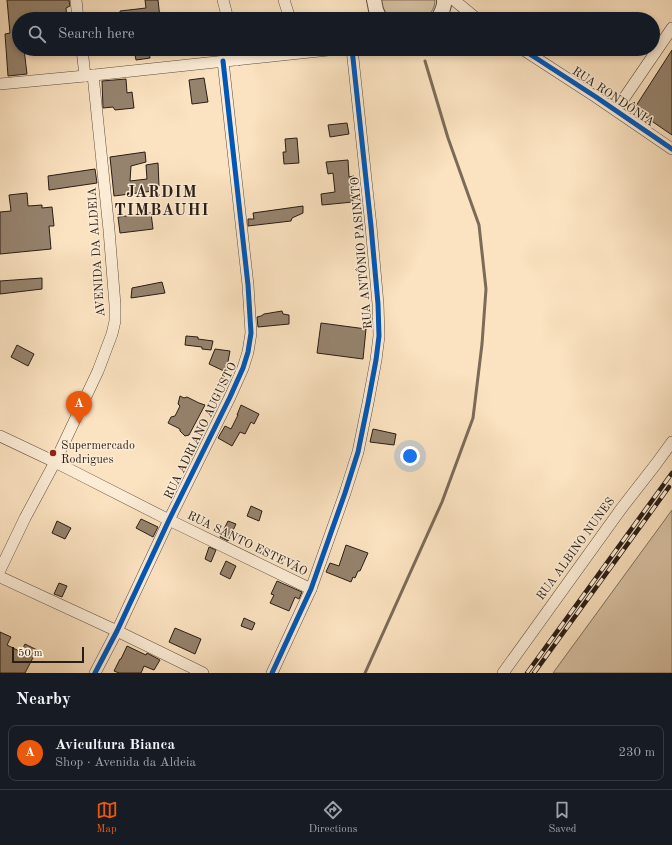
<!DOCTYPE html>
<html lang="en">
<head>
<meta charset="utf-8">
<style>
  body { margin:0; font-family:"Old Standard TT",serif; background:#242831; color:#f1f3f6 }
  .scale { position:absolute; left:12px; bottom:10px; width:72px; box-sizing:border-box; padding-left:4px; border:2px solid #291d15; border-top:0; font-size:11px; line-height:14px; white-space:nowrap; color:#291d15; -webkit-text-stroke:3px #fcecd6; paint-order:stroke }
  .you { position:absolute; left:410px; top:456px; width:14px; height:14px; margin:-10px; border:3px solid #fff; border-radius:50%; background:#1a73e8; box-shadow:0 0 0 6px #1a73e833 }
  .badge { display:grid; place-items:center; width:26px; height:26px; border-radius:50%; background:#ea580c; color:#fff; font-size:13px; font-weight:700 }
  .pin { position:absolute; translate:-50% -33px; filter:drop-shadow(0 1px 2px #0008) }
  .pin::after { content:''; position:absolute; top:21px; width:14px; height:12px; background:inherit; clip-path:polygon(0 0,100% 0,50% 100%) }
  .list { margin:0; padding:0; list-style:none }
  h2 { display:flex; justify-content:space-between; align-items:center; height:52px; margin:0; padding:0 16px; font-size:17px }
  h2 small { font-size:13px; font-weight:400; color:#9ea1a6 }
  .list li { display:grid; grid-template-columns:26px 1fr auto; gap:12px; align-items:center; box-sizing:border-box; height:56px; margin:0 8px 8px; padding:0 8px; border:1px solid #363941; border-radius:8px }
  .list b { display:block; font-size:15px; white-space:nowrap }
  .list p { margin:0; font-size:13px; white-space:nowrap; color:#9ea1a6 }
  .list em { font-size:13px; font-style:normal; color:#9ea1a6 }
  .icon { flex:none; width:22px; height:22px; fill:none; stroke:currentColor; stroke-width:2; stroke-linecap:round; stroke-linejoin:round }
  .map { position:relative; flex:none; width:672px; height:673px; overflow:hidden }
  .search { position:absolute; background:#171b24; box-shadow:0 2px 6px #0003; left:12px; right:12px; top:12px; height:44px; display:flex; align-items:center; gap:10px; box-sizing:border-box; padding:0 14px; border-radius:22px; color:#9ea1a6; font-size:15px }
  .sheet { height:116px; background:#171b24 }
  nav { display:flex; justify-content:space-around; align-items:center; box-sizing:border-box; height:56px; border-top:1px solid #363941; background:#171b24; font-size:11px; color:#9ea1a6 }
  nav a { display:grid; justify-items:center; gap:2px }
  nav .on { color:#ea580c }
  .map>svg:first-child { display:block }
</style>
</head>
<body>
<div class="map">
<svg width="672" height="673" viewBox="0 0 672 673">
  <rect width="100%" height="100%" fill="#fbe2c0"/>
  <filter id="stains"><feTurbulence type="fractalNoise" baseFrequency=".005" numOctaves="4"/><feColorMatrix values="0 0 0 0 .2 0 0 0 0 .09 0 0 0 0 .02 0 0 0 .5 -.17"/></filter>
  <radialGradient id="worn" r=".72"><stop offset=".6" stop-color="#630" stop-opacity="0"/><stop offset="1" stop-color="#630" stop-opacity=".3"/></radialGradient>
  <g fill="#d7c1a3" stroke="#806f5c">
    <path d="M381,0H435C435,8 431,13 426,19H391C385,13 382,8 381,0Z"/>
    <polygon points="672,510 672,673 553,673"/>
  </g>
  <g fill="none" stroke-linecap="round" stroke-linejoin="round">
    <polyline stroke="#7c6b59" stroke-width="3" points="365,673 442,502 473,418 482,344 486,289 479,225 448,138 425,61"/>
  </g>
  <g fill="#96836e" stroke="#291d15">
    <polygon points="7,0 69,0 70,6 66,8 67,19 19,19 19,49 24,49 27,74 8,76 5,34 10,33"/>
    <polygon points="145,0 158,0 160,18 147,19 121,19 120,11 146,8"/>
    <polygon points="134,49 149,49 150,58 136,60"/>
    <polygon points="672,50 672,135 634,109"/>
    <polygon points="204,78 208,102 192,104 189,80"/>
    <polygon points="126,79 127,93 132,92 134,108 115,110 113,107 103,108 102,81"/>
    <polygon points="347,123 349,134 330,137 328,125"/>
    <polygon points="297,138 299,163 284,164 283,152 286,152 285,139"/>
    <polygon points="145,152 146,162 131,166 130,181 147,179 146,165 158,163 159,186 152,187 153,191 114,196 110,157"/>
    <polygon points="348,160 349,177 354,176 355,187 351,187 353,202 322,205 321,194 335,192 333,173 328,174 326,162"/>
    <polygon points="95,169 97,183 49,190 48,176"/>
    <polygon points="27,193 28,206 42,205 42,208 52,207 54,226 49,226 51,249 0,254 0,212 11,211 9,195"/>
    <polygon points="303,206 303,213 292,218 291,221 248,226 248,219 254,219 253,213"/>
    <polygon points="151,213 153,229 120,233 118,217"/>
    <polygon points="42,278 42,289 0,294 0,281"/>
    <polygon points="162,282 165,293 131,298 132,288"/>
    <polygon points="282,311 283,314 289,315 289,324 258,327 257,317 261,316 264,314"/>
    <polygon points="321,323 366,329 363,359 317,353"/>
    <polygon points="186,336 198,337 198,339 213,341 211,350 202,349 202,347 185,345"/>
    <polygon points="17,345 34,354 28,366 11,357"/>
    <polygon points="215,349 230,351 226,372 209,364"/>
    <polygon points="180,396 184,398 187,397 199,403 205,405 189,435 185,436 180,431 180,429 168,423 171,417 175,416 180,406 178,404"/>
    <polygon points="241,405 259,414 254,424 251,422 245,434 240,432 232,446 218,438 225,426 231,429 238,415 237,415"/>
    <polygon points="373,429 396,434 394,445 370,442"/>
    <polygon points="251,506 262,511 259,521 247,516"/>
    <polygon points="141,519 158,527 153,537 136,528"/>
    <polygon points="57,521 71,528 65,539 52,533"/>
    <polygon points="228,521 236,524 228,541 220,537"/>
    <polygon points="346,545 368,553 360,571 358,571 355,578 353,577 351,582 326,572 330,563 339,566"/>
    <polygon points="209,547 216,550 211,562 205,559"/>
    <polygon points="226,561 236,566 230,579 220,574"/>
    <polygon points="277,581 302,592 299,599 295,597 289,611 270,603 274,595 271,594"/>
    <polygon points="59,583 67,586 62,597 54,594"/>
    <polygon points="244,618 255,623 252,630 241,626"/>
    <polygon points="175,628 201,639 195,654 169,642"/>
    <polygon points="0,632 11,637 7,645 21,652 25,644 37,650 25,673 0,673"/>
    <polygon points="127,646 146,655 147,653 160,660 154,670 144,666 141,673 119,673 114,671 120,659 121,659"/>
  </g>
  <g fill="none" stroke-linecap="round" stroke-linejoin="round">
    <defs>
      <g id="minor">
        <polyline points="76,0 78,19"/>
        <polyline points="223,0 228,19"/>
        <polyline points="284,0 290,19"/>
        <polyline points="454,0 477,19"/>
        <polyline points="82,49 85,76"/>
        <polyline points="235,49 237,60"/>
        <polyline points="522,49 596,97 672,149"/>
        <polyline points="0,84 85,76 338,49"/>
        <polyline points="616,110 672,28"/>
        <polyline points="0,436 55,462 169,520 311,589"/>
        <polyline points="0,570 25,518 55,462 98,371 112,334 115,321 115,305 109,230 93,75"/>
        <polyline points="0,577 117,631 203,673"/>
        <polyline points="95,673 117,631 169,520 230,397 243,368 248,352 251,333 248,285 223,61"/>
        <polyline points="272,673 311,589 345,493 358,452 368,403 376,360 379,336 378,304 371,226 352,49"/>
        <polyline points="503,673 621,509 656,464 672,442"/>
      </g>
      <g id="tertiary">
        <polyline points="374,0 376,10 380,19"/>
        <path d="M438,19C441,13 445,7 444,0"/>
      </g>
    </defs>
    <use href="#minor" stroke="#5e4e40" stroke-width="12"/>
    <use href="#tertiary" stroke="#5e4e40" stroke-width="16"/>
    <use href="#minor" stroke="#fcecd6" stroke-width="11"/>
    <use href="#tertiary" stroke="#fcecd6" stroke-width="14"/>
    <defs>
      <g id="rail">
        <polyline points="527,673 672,473"/>
        <polyline points="534,673 669,487"/>
      </g>
    </defs>
    <use href="#rail" stroke="#291d15" stroke-width="4.5"/>
    <use href="#rail" stroke="#fcecd6" stroke-width="3" stroke-dasharray="9" stroke-linecap="butt"/>
    <defs>
      <g id="cycleway">
        <polyline points="522,49 596,97 672,149"/>
        <polyline points="95,673 117,631 169,520 230,397 243,368 248,352 251,333 248,285 223,61"/>
        <polyline points="272,673 311,589 345,493 358,452 368,403 376,360 379,336 378,304 371,226 352,49"/>
      </g>
    </defs>
    <use href="#cycleway" stroke="#fcecd6" stroke-width="8"/>
    <use href="#cycleway" stroke="#0057b8" stroke-width="5"/>
  </g>
  <circle fill="#8f2418" stroke="#fcecd6" stroke-width="1.5" cx="53" cy="453" r="4"/>
  <g text-anchor="middle" dominant-baseline="central" stroke-width="3" stroke-linejoin="round" paint-order="stroke">
    <g font-size="12" fill="#291d15" stroke="#fcecd6">
      <text transform="translate(613 97) rotate(34)">RUA RONDÔNIA</text>
      <text transform="translate(97 252) rotate(-94)">AVENIDA DA ALDEIA</text>
      <text transform="translate(362 253) rotate(-95)">RUA ANTÔNIO PASINATO</text>
      <text transform="translate(201 431) rotate(-64)">RUA ADRIANO AUGUSTO</text>
      <text transform="translate(247 544) rotate(26)">RUA SANTO ESTEVÃO</text>
      <text transform="translate(576 549) rotate(-54)">RUA ALBINO NUNES</text>
    </g>
    <g font-size="12" fill="#291d15" stroke="#fcecd6" text-anchor="start">
      <text x="61" y="446">Supermercado<tspan x="61" dy="14">Rodrigues</tspan></text>
    </g>
    <g font-size="16" font-weight="bold" letter-spacing="1" fill="#291d15" stroke="#fcecd6">
      <text x="162" y="193">JARDIM<tspan x="162" dy="18">TIMBAUHI</tspan></text>
    </g>
  </g>
  <rect width="100%" height="100%" filter="url(#stains)"/>
  <rect width="100%" height="100%" fill="url(#worn)"/>
</svg>
<div class="scale">50 m</div>
<div class="you"></div>
<div class="pin badge" style="left:79px;top:424px">A</div>
<div class="search"><svg class="icon" aria-label="search" viewBox="0 0 24 24"><circle cx="10" cy="10" r="6"/><path d="M15 15l6 6"/></svg>Search here</div>
</div>
<section class="sheet">
<h2>Nearby<small></small></h2>
<ul class="list">
<li><span class="badge">A</span><div><b>Avicultura Bianca</b><p>Shop · Avenida da Aldeia</p></div><em>230 m</em></li>
</ul>
</section>
<nav>
<a class="on"><svg class="icon" aria-label="map" viewBox="0 0 24 24"><path d="M3 6l6-2 6 2 6-2v14l-6 2-6-2-6 2zM9 4v14M15 6v14"/></svg>Map</a>
<a><svg class="icon" aria-label="directions" viewBox="0 0 24 24"><path d="M12 3l9 9-9 9-9-9zM9 14v-3h6M13 9l2 2-2 2"/></svg>Directions</a>
<a><svg class="icon" aria-label="saved" viewBox="0 0 24 24"><path d="M7 4h10v16l-5-4-5 4z"/></svg>Saved</a>
</nav>
</body>
</html>
